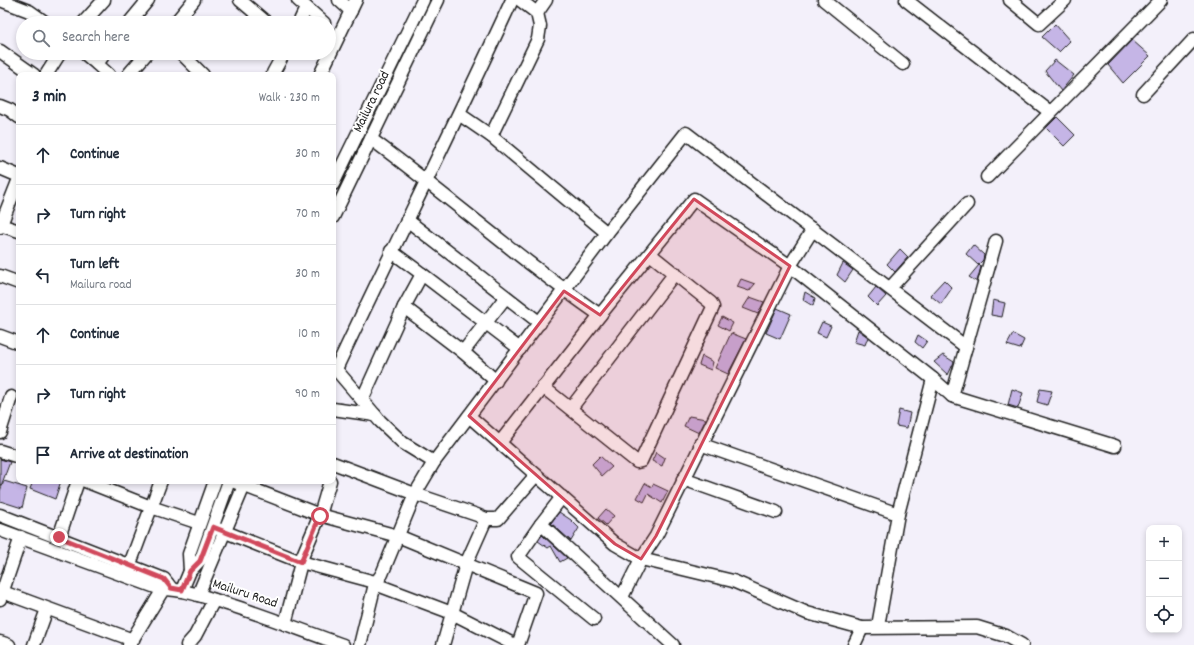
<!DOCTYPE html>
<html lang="en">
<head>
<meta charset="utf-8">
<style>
  body { margin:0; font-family:Dekko,sans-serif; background:#f6f6f7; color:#1f2937 }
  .controls { position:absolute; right:12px; bottom:12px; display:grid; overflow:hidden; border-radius:8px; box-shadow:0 2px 6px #0003 }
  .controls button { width:36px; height:36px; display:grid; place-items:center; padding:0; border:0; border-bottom:1px solid #e0e1e3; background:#fff; color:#1f2937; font:20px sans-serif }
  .stop { position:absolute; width:12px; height:12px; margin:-9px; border:3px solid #d1495b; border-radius:50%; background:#fff }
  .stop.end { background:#d1495b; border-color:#fff; box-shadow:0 1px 4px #0008 }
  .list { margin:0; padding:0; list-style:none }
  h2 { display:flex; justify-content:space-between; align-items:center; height:52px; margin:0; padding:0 16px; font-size:17px }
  h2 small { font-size:13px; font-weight:400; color:#747a83 }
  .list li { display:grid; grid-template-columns:26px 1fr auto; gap:12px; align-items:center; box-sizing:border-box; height:60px; padding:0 16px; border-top:1px solid #e0e1e3 }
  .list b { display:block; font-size:15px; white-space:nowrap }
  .list p { margin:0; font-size:13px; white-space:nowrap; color:#747a83 }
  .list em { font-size:13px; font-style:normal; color:#747a83 }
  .icon { flex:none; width:22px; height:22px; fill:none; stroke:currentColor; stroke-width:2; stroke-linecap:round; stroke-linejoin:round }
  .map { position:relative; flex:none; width:1194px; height:645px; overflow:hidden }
  .search { position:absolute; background:#fff; box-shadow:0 2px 6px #0003; left:16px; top:16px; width:320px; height:44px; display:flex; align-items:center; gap:10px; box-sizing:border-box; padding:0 14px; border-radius:22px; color:#747a83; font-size:15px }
  .panel { position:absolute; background:#fff; box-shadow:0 2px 6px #0003; left:16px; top:72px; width:320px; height:412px; border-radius:8px }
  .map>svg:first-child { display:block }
</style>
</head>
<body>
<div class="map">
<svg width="1194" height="645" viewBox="0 0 1194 645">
  <rect width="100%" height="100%" fill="#f3f0fa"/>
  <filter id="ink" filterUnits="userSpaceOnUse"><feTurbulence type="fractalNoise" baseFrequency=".025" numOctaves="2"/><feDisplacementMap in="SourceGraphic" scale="8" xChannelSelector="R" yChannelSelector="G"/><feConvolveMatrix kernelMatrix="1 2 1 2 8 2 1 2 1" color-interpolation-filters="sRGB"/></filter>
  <g filter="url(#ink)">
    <g fill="#c5b5e6" stroke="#1c1c1c">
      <polygon points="1055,24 1070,41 1059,52 1042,37"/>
      <polygon points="1132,40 1150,56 1123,83 1108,65"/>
      <polygon points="1055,60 1074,75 1061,91 1045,71"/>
      <polygon points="1057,117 1075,135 1064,146 1046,128"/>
      <polygon points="973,245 984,255 983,260 978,265 966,254"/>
      <polygon points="900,249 908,257 895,272 887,264"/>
      <polygon points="843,263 853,270 845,282 837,275"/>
      <polygon points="979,265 981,267 977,282 969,277"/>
      <polygon points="741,279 755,284 749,291 737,287"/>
      <polygon points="944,280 952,288 941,304 930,295"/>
      <polygon points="876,287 886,296 877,306 868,297"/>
      <polygon points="805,292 815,298 813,306 803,300"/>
      <polygon points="750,297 764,302 758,314 743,308"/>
      <polygon points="993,300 1005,303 1002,317 991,315"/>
      <polygon points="777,308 791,314 780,339 766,333"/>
      <polygon points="722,317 733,323 729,331 718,325"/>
      <polygon points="822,322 831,326 826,337 817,333"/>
      <polygon points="858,330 868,337 865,345 854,342"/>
      <polygon points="731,333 746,339 728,374 715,368"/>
      <polygon points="1013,334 1024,340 1020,349 1007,345"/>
      <polygon points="918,335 927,341 922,348 915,342"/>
      <polygon points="943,355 954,362 948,375 934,362"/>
      <polygon points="702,356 713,362 711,370 699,365"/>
      <polygon points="1012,389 1023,393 1018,408 1008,405"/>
      <polygon points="1040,389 1052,391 1047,405 1037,402"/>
      <polygon points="899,410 910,413 907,428 896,426"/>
      <polygon points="689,416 706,419 699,433 684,426"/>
      <polygon points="656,452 665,458 662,466 652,461"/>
      <polygon points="600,456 612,467 602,476 592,464"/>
      <polygon points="0,459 10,462 1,486 0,486"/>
      <polygon points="4,481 27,488 22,508 0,501 0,491"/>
      <polygon points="33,481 61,481 55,499 30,489"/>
      <polygon points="645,483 652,487 653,484 668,491 662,503 648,494 644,502 637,498"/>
      <polygon points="606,509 614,516 606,525 598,518"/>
      <polygon points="559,512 571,520 579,528 571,541 551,523"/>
      <polygon points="542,535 567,558 560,562 551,546 548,548 538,541"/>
    </g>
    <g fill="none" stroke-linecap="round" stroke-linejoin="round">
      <defs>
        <g id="minor">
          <polyline points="0,0 29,11 46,23"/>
          <polyline points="240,0 267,23"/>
          <polyline points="298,0 324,23"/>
          <polyline points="339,0 351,11"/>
          <polyline points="824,0 903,64"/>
          <polyline points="906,0 1050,112"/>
          <polyline points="1010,0 1039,24 1065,0"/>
          <polyline points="537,13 546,0"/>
          <polyline points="83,23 104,0"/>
          <polyline points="129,23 148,0"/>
          <polyline points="175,23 194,0"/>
          <polyline points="299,23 306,8"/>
          <polyline points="0,51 34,75"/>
          <polyline points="84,53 97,64"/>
          <polyline points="105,53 97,64 109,75"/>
          <polyline points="181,53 203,75"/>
          <polyline points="273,73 284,53"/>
          <polyline points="46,75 60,53"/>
          <polyline points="128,75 147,53"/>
          <polyline points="320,75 356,0"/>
          <polyline points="1143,94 1194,39"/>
          <polyline points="0,106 10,110 19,117"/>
          <polyline points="459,114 491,136 607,233"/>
          <polyline points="491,136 538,39 540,26 537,13 520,0"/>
          <path d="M371,139C449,196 521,261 600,315L694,199L790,266L933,379"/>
          <polyline points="0,168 19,176"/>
          <polyline points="987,177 1161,0"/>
          <polyline points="333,184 423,0"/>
          <polyline points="333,217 438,0"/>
          <polyline points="407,220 540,323"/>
          <polyline points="0,225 19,231"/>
          <polyline points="0,227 19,179"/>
          <polyline points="422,274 520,349"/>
          <polyline points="0,276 19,283"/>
          <polyline points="890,288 967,204"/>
          <polyline points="404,307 463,352 505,298"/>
          <polyline points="600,315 502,440 501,444 615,544 641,559 733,581 807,613 862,628 977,627 1006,636 1022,645"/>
          <polyline points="0,336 19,343"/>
          <polyline points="463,352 496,381"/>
          <polyline points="333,366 380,421 403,443 434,462 415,494 382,574 375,584 360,645"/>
          <path d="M336,369C394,246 455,124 512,0"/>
          <polyline points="543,387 637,462 641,461 713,307 711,303 650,254"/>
          <polyline points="952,396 996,241"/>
          <polyline points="362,400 404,307 422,274 391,251"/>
          <polyline points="571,408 675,273"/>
          <polyline points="333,409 375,415"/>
          <polyline points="469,416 501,444"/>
          <polyline points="0,432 11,397"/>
          <polyline points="700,444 898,514 878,626"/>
          <polyline points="0,451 19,457"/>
          <polyline points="434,462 607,233 686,133 966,347"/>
          <polyline points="333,463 415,494 477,515 486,519 466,564 443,645"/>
          <polyline points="683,479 776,512"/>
          <polyline points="85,481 151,507 199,523"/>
          <polyline points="232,481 320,515 398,536 536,593 518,645"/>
          <polyline points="562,497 541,524 518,557 594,619"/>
          <polyline points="898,514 933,379 952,396 1115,446"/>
          <polyline points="0,515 164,579 171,588"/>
          <polyline points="486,519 498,519 536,475"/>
          <polyline points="541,524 673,645"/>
          <polyline points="213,527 301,562 375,582 375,584 452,613 515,645"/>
          <path d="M0,530L161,589C183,589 203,596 224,603C264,615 303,631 343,645"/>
          <polyline points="59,537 78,481"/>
          <polyline points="130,564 161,481"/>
          <polyline points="190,571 189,554 215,481"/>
          <polyline points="182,590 190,571 201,559 229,481"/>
          <polyline points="0,591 133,640"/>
          <polyline points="198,595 246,481"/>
          <polyline points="622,597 641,559 656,536 790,266 813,229"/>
          <polyline points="0,599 21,537"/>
          <polyline points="285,624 303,555 320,515 330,481"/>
          <polyline points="0,642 9,645"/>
          <polyline points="34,645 47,609"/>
          <polyline points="129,645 167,583"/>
          <polyline points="187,645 195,636 214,600"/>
          <polyline points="854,645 862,628"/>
        </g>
      </defs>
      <use href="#minor" stroke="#1c1c1c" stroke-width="15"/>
      <use href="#minor" stroke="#fff" stroke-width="12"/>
    </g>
  </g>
  <g fill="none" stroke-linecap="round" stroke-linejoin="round" filter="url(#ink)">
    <polyline stroke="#d1495b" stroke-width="5" points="59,537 164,579 171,588 182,590 190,571 200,561 213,527 301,562 320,516"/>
  </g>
  <path fill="#d1495b" fill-opacity="0.2" stroke="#d1495b" stroke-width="3" stroke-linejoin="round" d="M694,199L790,266L656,536L641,559L615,544L469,416L564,291L600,315Z"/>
  <g text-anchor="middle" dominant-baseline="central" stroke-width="4" stroke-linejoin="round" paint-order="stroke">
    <g font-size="14" fill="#1c1c1c" stroke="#fff">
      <text transform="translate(372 102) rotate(-64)">Mailura road</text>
      <text transform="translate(245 594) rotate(18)">Mailuru Road</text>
    </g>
  </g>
</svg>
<div class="controls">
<button>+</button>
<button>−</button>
<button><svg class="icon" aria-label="locate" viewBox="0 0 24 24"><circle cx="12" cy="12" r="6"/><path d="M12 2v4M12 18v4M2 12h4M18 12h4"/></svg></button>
</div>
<div class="stop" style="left:320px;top:516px"></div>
<div class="stop end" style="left:59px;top:537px"></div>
<div class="search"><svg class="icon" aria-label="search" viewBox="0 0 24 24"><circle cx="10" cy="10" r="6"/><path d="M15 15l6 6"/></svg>Search here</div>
<section class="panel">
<h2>3 min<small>Walk · 230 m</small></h2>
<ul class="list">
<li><svg class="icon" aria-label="ahead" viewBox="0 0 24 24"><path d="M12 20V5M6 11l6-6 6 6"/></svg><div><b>Continue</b></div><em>30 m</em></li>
<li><svg class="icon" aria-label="right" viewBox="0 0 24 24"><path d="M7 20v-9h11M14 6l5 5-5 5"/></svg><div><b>Turn right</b></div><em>70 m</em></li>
<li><svg class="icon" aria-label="left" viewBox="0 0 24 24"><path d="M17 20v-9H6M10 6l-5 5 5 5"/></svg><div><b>Turn left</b><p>Mailura road</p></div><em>30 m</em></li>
<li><svg class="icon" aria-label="ahead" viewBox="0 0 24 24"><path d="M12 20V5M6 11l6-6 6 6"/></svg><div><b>Continue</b></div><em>10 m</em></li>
<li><svg class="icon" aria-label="right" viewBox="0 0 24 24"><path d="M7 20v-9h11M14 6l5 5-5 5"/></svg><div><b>Turn right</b></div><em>90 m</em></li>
<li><svg class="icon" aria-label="arrive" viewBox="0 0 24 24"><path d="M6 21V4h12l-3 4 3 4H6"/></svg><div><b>Arrive at destination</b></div></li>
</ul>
</section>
</div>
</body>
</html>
